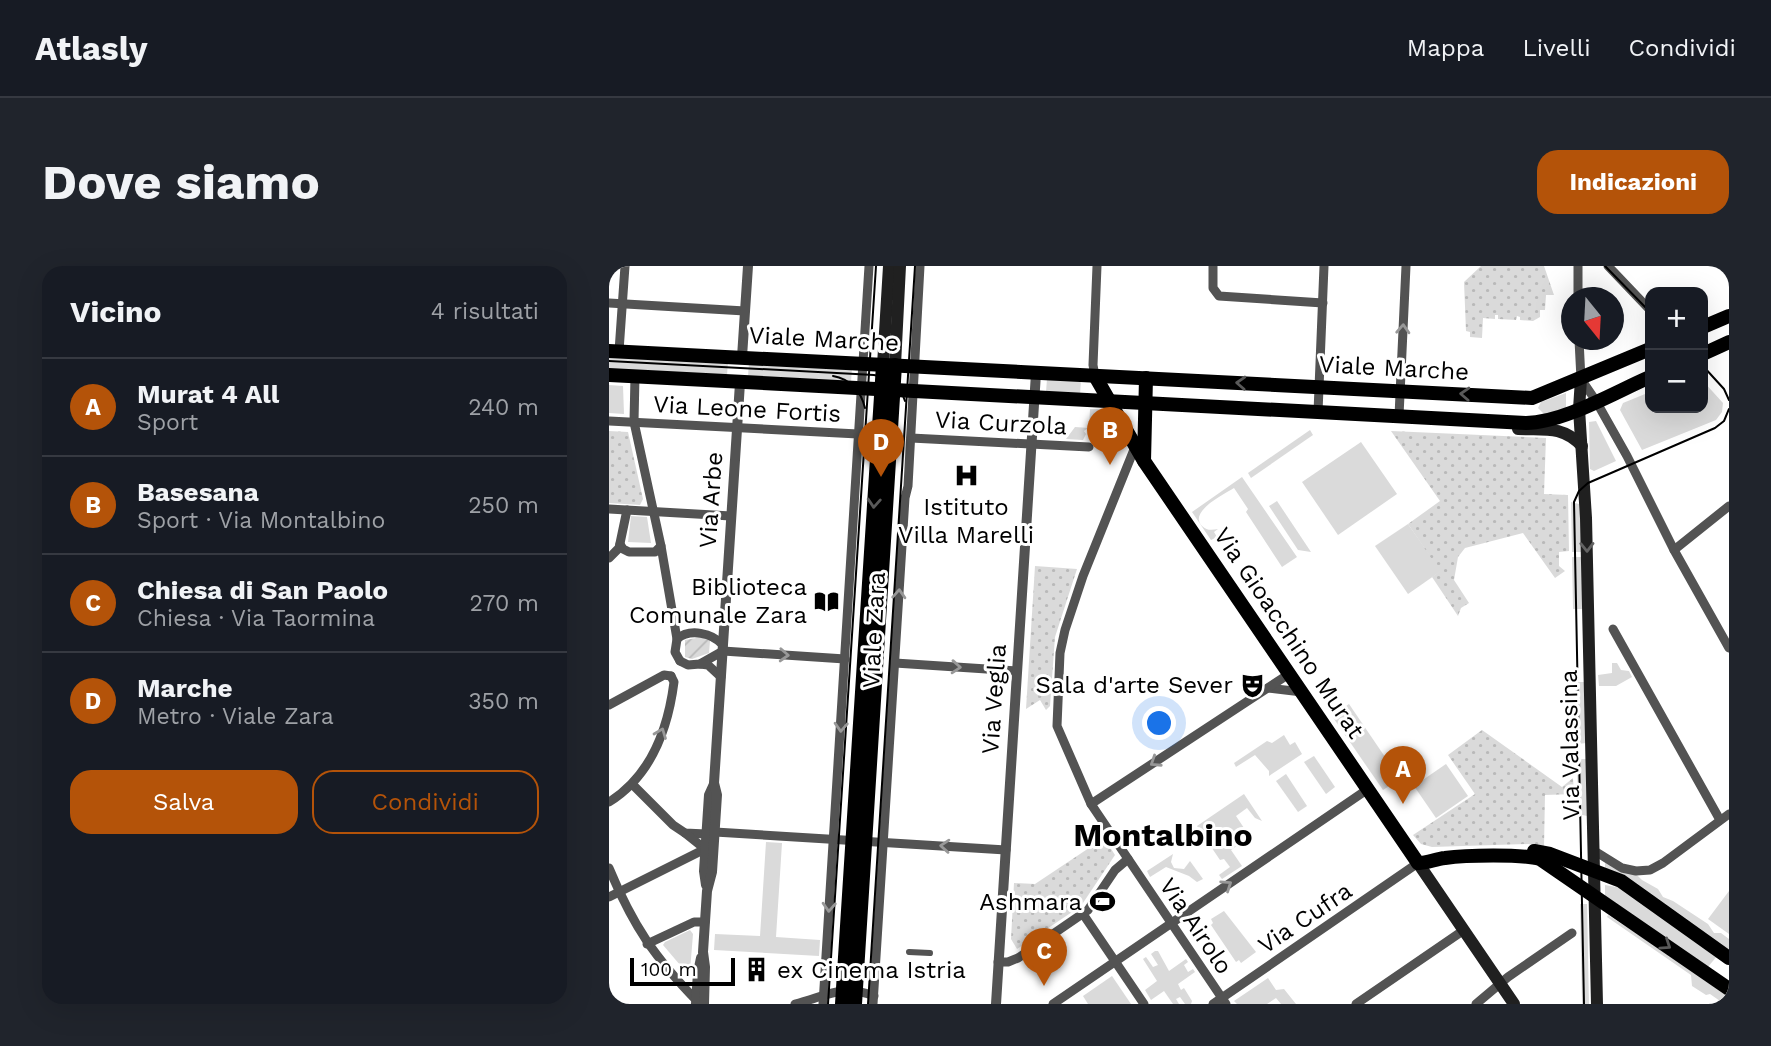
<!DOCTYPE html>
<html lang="it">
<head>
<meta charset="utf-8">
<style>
  body { margin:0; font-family:"Work Sans",sans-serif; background:#20242c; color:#f1f3f6 }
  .controls { position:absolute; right:21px; top:21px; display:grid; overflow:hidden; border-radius:14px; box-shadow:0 7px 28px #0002 }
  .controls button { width:63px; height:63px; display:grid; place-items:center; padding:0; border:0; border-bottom:2px solid #363941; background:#171b24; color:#f1f3f6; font:35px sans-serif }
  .compass { position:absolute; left:952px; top:21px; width:63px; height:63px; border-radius:50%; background:#171b24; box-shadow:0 7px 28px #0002; rotate:162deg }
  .scale { position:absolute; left:21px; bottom:18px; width:105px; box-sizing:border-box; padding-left:7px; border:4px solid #000; border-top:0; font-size:19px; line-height:24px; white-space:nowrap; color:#000; -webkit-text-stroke:5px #fff; paint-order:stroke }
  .you { position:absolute; left:551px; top:458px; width:24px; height:24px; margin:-18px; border:5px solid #fff; border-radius:50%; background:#1a73e8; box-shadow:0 0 0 10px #1a73e833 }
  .badge { display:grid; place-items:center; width:46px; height:46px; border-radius:50%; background:#b45309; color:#fff; font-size:23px; font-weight:700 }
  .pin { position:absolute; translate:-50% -58px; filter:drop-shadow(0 2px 4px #0008) }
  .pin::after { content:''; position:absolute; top:37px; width:24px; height:21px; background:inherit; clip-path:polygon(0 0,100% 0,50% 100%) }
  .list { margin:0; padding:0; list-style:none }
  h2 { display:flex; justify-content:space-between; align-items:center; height:91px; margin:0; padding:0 28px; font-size:30px }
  h2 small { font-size:23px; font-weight:400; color:#9ea1a6 }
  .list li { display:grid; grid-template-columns:46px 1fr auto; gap:21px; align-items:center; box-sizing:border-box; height:98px; padding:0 28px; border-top:2px solid #363941 }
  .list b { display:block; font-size:26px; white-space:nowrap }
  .list p { margin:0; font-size:23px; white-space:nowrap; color:#9ea1a6 }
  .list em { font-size:23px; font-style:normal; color:#9ea1a6 }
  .actions { display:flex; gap:14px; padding:21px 28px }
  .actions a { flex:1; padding:16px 0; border:2px solid #b45309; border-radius:21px; text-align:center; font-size:24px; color:#b45309 }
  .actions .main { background:#b45309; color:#fff }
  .map { position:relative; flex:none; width:1120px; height:738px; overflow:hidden; border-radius:21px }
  header { display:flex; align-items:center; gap:42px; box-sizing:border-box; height:98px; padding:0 35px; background:#171b24; border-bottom:2px solid #363941 }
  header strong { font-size:33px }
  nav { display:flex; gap:38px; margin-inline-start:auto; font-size:24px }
  .intro { display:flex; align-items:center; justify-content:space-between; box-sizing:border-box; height:168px; padding:0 42px }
  h1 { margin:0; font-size:49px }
  .button { padding:18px 32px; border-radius:21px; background:#b45309; color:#fff; font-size:24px; font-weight:700 }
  main { display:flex; gap:42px; padding:0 42px }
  aside { flex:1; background:#171b24; border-radius:21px; box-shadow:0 7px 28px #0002 }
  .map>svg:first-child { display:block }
</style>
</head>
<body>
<header>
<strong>Atlasly</strong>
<nav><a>Mappa</a><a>Livelli</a><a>Condividi</a></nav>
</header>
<div class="intro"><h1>Dove siamo</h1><a class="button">Indicazioni</a></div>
<main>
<aside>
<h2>Vicino<small>4 risultati</small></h2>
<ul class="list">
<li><span class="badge">A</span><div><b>Murat 4 All</b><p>Sport</p></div><em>240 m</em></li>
<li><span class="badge">B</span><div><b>Basesana</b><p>Sport · Via Montalbino</p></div><em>250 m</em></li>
<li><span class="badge">C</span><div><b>Chiesa di San Paolo</b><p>Chiesa · Via Taormina</p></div><em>270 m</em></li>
<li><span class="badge">D</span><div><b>Marche</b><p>Metro · Viale Zara</p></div><em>350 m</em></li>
</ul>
<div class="actions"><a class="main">Salva</a><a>Condividi</a></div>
</aside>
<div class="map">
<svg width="1120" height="738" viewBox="0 0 1120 738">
  <defs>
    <pattern id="park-dots" width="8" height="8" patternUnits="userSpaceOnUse" patternTransform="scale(1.75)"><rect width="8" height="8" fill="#dadada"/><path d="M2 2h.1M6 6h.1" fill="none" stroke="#b9b9b9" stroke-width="1.8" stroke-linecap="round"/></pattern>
    <pattern id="garden-furrows" width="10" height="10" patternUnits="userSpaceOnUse" patternTransform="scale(1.75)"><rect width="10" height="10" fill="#dadada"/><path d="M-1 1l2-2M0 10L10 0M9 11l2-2" fill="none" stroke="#b9b9b9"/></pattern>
  </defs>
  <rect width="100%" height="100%" fill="#fff"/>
  <g fill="#dadada">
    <polygon points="0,89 119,95 118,110 0,105"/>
    <polygon points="140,96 243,101 242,117 139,111"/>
    <polygon points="438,112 472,113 471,129 437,127"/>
    <polygon points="1094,115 1114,137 1113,146 1107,154 1033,184 1011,144 1014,137 1041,126 1041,142 1094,142"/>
    <polygon points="0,119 14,120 15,148 0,147"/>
    <polygon points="957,127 957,142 936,149 929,142 932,136"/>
    <polygon points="481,143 493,143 498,149 475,165 477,168 474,174 457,173 466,161 480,162"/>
    <polygon points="987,155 1007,195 985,205 981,203 980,156"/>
    <polygon points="701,164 704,169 642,212 639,207"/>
    <polygon points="752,176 788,228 729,269 693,216"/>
    <path d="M633,211L688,291L673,301L637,246L639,243L625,222C615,228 579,246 593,260C598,265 603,264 609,263L605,266L608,271L602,274L583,246Z"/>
    <polygon points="668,235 702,286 689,284 660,240"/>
    <polygon points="962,236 970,238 975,286 963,286"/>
    <polygon points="22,250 38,251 42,277 19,276"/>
    <polygon points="799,258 832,305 799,328 766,280"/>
    <path d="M963,291H975C975,309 973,326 973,343H964Z"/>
    <polygon points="1003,397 1008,397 1012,404 1020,405 1023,411 1007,420 990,420 989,409 1003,407"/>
    <polygon points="966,416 977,416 978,477 968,478"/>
    <polygon points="740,438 791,513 774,524 723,450"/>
    <polygon points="675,469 681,479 686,476 693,488 660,510 660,505 646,489 627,501 625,497 658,475 663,477"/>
    <polygon points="705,490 726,521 717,528 695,496"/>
    <polygon points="968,493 979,493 978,550 969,548"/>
    <polygon points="837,498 859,530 827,552 805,520"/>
    <polygon points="677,508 698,540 689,546 667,515"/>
    <polygon points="635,528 653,555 646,552 638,542 627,550 641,571 622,584 633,600 613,613 610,609 621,601 615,593 611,594 588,560"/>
    <polygon points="157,576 173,577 167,671 211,674 210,690 105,684 106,668 151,670"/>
    <polygon points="564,588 562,596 565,602 575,603 581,595 594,613 588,616 580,610 557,601 541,611 538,605"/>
    <polygon points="996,596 1027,608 1033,614 1049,623 1054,631 1064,635 1099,658 1105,667 1112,667 1120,673 1120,688 996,603"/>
    <polygon points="996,619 1013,622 1108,690 1099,701 996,632"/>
    <polygon points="1120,625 1120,668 1099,653"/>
    <polygon points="971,638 978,638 980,738 973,738"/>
    <polygon points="615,645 647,686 632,697 630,694 627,696 602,659 604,657 602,653"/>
    <polygon points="999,649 1120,728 1120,738 1111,738 1111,735 1101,728 1097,729 1083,720 1082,709 998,651"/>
    <polygon points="81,664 84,668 81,705 77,706 54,679 56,676"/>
    <polygon points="546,685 549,685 560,705 577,693 579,696 575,699 579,706 584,703 586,706 569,718 572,724 575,722 583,735 582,738 576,738 571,731 567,733 570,738 564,738 555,725 542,734 536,724 548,715 534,693 537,691 544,701 549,699 542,688"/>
    <polygon points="503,710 522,738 479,738 474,730"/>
    <polygon points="659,712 667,724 675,723 687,738 672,738 667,732 658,738 628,738 625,735"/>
  </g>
  <g fill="url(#park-dots)">
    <polygon points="872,0 935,0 945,29 937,29 936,44 931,44 931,51 924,55 911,54 911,51 908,50 907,54 889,53 889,49 886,49 886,53 874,52 873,72 861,71 861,66 857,65 855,16"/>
    <polygon points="0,165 19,166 34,233 31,239 0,237"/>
    <polygon points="782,165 937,172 935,228 959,229 960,285 950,286 950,300 956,305 946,312 914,267 856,282 849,291 845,314 860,337 852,342 849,350 823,311 831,305 799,258 831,235"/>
    <polygon points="426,300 468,303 446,371 441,440 437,444 431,434 417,443"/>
    <polygon points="873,464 953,521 964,512 965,528 936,529 935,581 919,578 823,581 812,578 804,569 866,528 839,489"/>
    <polygon points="495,572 506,589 472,640 408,683 402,673 405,617 426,618"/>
  </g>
  <polygon fill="url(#garden-furrows)" points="93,371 101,375 100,387 83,393 76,391 76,374"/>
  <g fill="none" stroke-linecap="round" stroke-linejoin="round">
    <polyline stroke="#535353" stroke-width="6" points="300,686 321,687"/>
    <g stroke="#535353" stroke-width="9">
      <polyline points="604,0 604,22 610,30 714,37"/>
      <polyline points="969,0 969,32"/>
      <polyline points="999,0 1041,44"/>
      <polyline points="0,37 136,45"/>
      <polyline points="970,74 972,113 987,135 1018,190 1065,284 1120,382"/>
      <polyline points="10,85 16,0"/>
      <polyline points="26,110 25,156 52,280 68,373 66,386 71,395"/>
      <polyline points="486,110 484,99 488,0"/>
      <polyline points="709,146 715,0"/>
      <polyline points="790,150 797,0"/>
      <polyline points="0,155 249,168"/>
      <polyline points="302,172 480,181"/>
      <polyline points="526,181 474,310 456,364 451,387 448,460 482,538 617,738"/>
      <polyline points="0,243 122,250"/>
      <polyline points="11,278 14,283 20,286 46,286 52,280"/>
      <polyline points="1065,284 1120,240"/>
      <polyline points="0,292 10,282 18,244"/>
      <polyline points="1004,363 1111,554"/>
      <path d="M68,373C81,362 103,367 114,379"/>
      <polyline points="71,395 79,399 91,398 114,385 236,393"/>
      <polyline points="286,397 408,405"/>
      <polyline points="91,398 99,399 112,411"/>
      <polyline points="659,422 693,426"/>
      <polyline points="0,439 55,409 62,410"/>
      <polyline points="24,519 64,559 76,567 97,568"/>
      <path d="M0,536C42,510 59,463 65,416L62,410"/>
      <polyline points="482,538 680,408"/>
      <polyline points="106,566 397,584"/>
      <polyline points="984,584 1013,602 1027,605 1041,604 1054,597 1120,548"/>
      <path d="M0,602C24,660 46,692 89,736"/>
      <polyline points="0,631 96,583 76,567"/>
      <polyline points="474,648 535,738"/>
      <polyline points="38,678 85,656 96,656"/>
      <polyline points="389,696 399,696 409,692 479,644 506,604 519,593"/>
      <path d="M186,738C215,731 234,717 265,730"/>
      <polyline points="214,738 260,0"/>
      <polyline points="264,738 296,232 299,220 311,0"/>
      <polyline points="444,738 759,523"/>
      <polyline points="604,738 809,597"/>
      <polyline points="747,738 855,664"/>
      <polyline points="867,738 899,711 963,667"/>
    </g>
    <g stroke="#535353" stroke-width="10">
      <polyline points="133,91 139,0"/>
      <polyline points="97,619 95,605 100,529 105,518"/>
      <polyline points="87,738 89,706 92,692"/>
      <polyline points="95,738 96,701 94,686 98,625 103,606 108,529 105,517 131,117"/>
      <polyline points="387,738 427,107"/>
    </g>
    <g stroke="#202020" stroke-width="12">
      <polyline points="274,99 280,0"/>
      <polyline points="286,99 291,0"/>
      <polyline points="972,113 970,143 977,252 988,738"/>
      <path d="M909,163C935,164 953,159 973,180"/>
      <polyline points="809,597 905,738"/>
    </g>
    <g stroke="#000" stroke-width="14">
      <polyline points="1094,61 1120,50"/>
      <polyline points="0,85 923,132 1041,83"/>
      <polyline points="1094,88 1120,76"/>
      <path d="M0,109L917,157C954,157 1006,126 1041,111"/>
      <polyline points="486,110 535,195 809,597"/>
      <polyline points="535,195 537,112"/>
      <polyline points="925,585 941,588 1012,615 1120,692"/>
      <path d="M809,597C819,597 826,593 836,592C857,589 912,588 931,593L1120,723"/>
      <polyline points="233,738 274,99"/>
      <polyline points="246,738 286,99"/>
    </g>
    <g stroke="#000" stroke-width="2">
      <polyline points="996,0 1041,46"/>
      <path d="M0,95L265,109C281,112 291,119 296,135"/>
      <polyline points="1094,100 1115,123 1120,134"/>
      <path d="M224,110C241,113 252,125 256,142"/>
      <polyline points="219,738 267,0"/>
      <polyline points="259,738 306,0"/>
      <polyline points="975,738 965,236 970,225 979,217 1106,162 1115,155 1120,143"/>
    </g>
  </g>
  <defs><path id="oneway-chevron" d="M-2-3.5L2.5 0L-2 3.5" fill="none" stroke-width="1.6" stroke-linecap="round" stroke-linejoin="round" transform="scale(1.75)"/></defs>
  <g stroke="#989898">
    <use href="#oneway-chevron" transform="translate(794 63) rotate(-87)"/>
    <use href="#oneway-chevron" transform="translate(290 328) rotate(-87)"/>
    <use href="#oneway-chevron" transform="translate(175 389) rotate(3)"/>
    <use href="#oneway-chevron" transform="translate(347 401) rotate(4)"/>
    <use href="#oneway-chevron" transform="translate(232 461) rotate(93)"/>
    <use href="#oneway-chevron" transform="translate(52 467) rotate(-69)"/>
    <use href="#oneway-chevron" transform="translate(546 496) rotate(147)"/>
    <use href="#oneway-chevron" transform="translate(336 580) rotate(-176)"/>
    <use href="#oneway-chevron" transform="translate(618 619) rotate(-34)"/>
    <use href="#oneway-chevron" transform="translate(220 641) rotate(93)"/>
  </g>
  <g stroke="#595959">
    <use href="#oneway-chevron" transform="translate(632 117) rotate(-177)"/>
    <use href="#oneway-chevron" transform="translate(856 128) rotate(-177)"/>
    <use href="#oneway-chevron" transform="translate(265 237) rotate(94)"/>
    <use href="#oneway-chevron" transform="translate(1057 679) rotate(34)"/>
  </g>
  <use stroke="#636363" href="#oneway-chevron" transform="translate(978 281) rotate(89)"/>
  <defs>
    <symbol id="hospital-bare" viewBox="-9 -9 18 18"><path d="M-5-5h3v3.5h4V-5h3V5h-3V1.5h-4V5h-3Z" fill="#000" stroke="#fff" stroke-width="2.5" paint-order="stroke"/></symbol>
    <symbol id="library-bare" viewBox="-9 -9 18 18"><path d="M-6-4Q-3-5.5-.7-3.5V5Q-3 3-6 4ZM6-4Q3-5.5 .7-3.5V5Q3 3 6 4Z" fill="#000" stroke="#fff" stroke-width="2.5" paint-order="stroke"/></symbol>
    <symbol id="theatre-bare" viewBox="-9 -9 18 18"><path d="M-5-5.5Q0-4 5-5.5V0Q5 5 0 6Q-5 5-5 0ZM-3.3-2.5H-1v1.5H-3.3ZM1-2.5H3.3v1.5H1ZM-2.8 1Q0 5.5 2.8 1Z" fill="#000" stroke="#fff" stroke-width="2.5" paint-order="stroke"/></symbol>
    <symbol id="stadium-bare" viewBox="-9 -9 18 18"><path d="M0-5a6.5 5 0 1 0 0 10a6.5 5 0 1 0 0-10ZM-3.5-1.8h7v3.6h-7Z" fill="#000" stroke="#fff" stroke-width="2.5" paint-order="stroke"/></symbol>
    <symbol id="building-bare" viewBox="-9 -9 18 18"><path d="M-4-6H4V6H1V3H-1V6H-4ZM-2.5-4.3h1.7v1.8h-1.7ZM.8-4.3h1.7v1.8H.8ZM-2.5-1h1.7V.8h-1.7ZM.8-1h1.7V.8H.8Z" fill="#000" stroke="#fff" stroke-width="2.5" paint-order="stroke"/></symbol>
  </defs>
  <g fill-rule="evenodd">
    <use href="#hospital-bare" x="340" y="192" width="35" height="35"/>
    <use href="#library-bare" x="200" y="318" width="35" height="35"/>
    <use href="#theatre-bare" x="626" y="402" width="35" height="35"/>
    <use href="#stadium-bare" x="476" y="618" width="35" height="35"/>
    <use href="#building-bare" x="130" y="686" width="35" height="35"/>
  </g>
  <g text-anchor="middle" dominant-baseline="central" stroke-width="6" stroke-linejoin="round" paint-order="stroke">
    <g font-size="24" fill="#000" stroke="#fff">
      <text transform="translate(215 73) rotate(3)">Viale Marche</text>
      <text transform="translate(785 102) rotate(3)">Viale Marche</text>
      <text transform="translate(138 143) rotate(3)">Via Leone Fortis</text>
      <text transform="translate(392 157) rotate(3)">Via Curzola</text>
      <text transform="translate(102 234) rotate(-86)">Via Arbe</text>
      <text transform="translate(265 364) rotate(-87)">Viale Zara</text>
      <text transform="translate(680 367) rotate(56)">Via Gioacchino Murat</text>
      <text transform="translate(385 433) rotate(-86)">Via Veglia</text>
      <text transform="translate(961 479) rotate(-91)">Via Valassina</text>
      <text transform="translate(696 652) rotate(-34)">Via Cufra</text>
      <text transform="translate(587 660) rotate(56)">Via Airolo</text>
    </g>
    <g font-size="24" fill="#000" stroke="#fff" text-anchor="end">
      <text x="357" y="241" text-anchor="middle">Istituto<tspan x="357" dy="28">Villa Marelli</tspan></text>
      <text x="198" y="321">Biblioteca<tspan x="198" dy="28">Comunale Zara</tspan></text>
      <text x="624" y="419">Sala d'arte Sever</text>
      <text x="473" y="636">Ashmara</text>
      <text x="168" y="704" text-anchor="start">ex Cinema Istria</text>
    </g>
    <g font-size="32" font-weight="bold" fill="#000" stroke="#fff">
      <text x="554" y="569">Montalbino</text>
    </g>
  </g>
</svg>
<div class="controls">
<button>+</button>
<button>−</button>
</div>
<svg class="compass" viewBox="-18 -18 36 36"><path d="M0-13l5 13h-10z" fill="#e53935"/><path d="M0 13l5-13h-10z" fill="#9ea1a6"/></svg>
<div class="scale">100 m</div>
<div class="you"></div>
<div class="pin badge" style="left:794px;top:538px">A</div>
<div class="pin badge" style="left:501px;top:199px">B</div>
<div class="pin badge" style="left:435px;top:720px">C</div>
<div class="pin badge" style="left:272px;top:211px">D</div>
</div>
</main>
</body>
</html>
